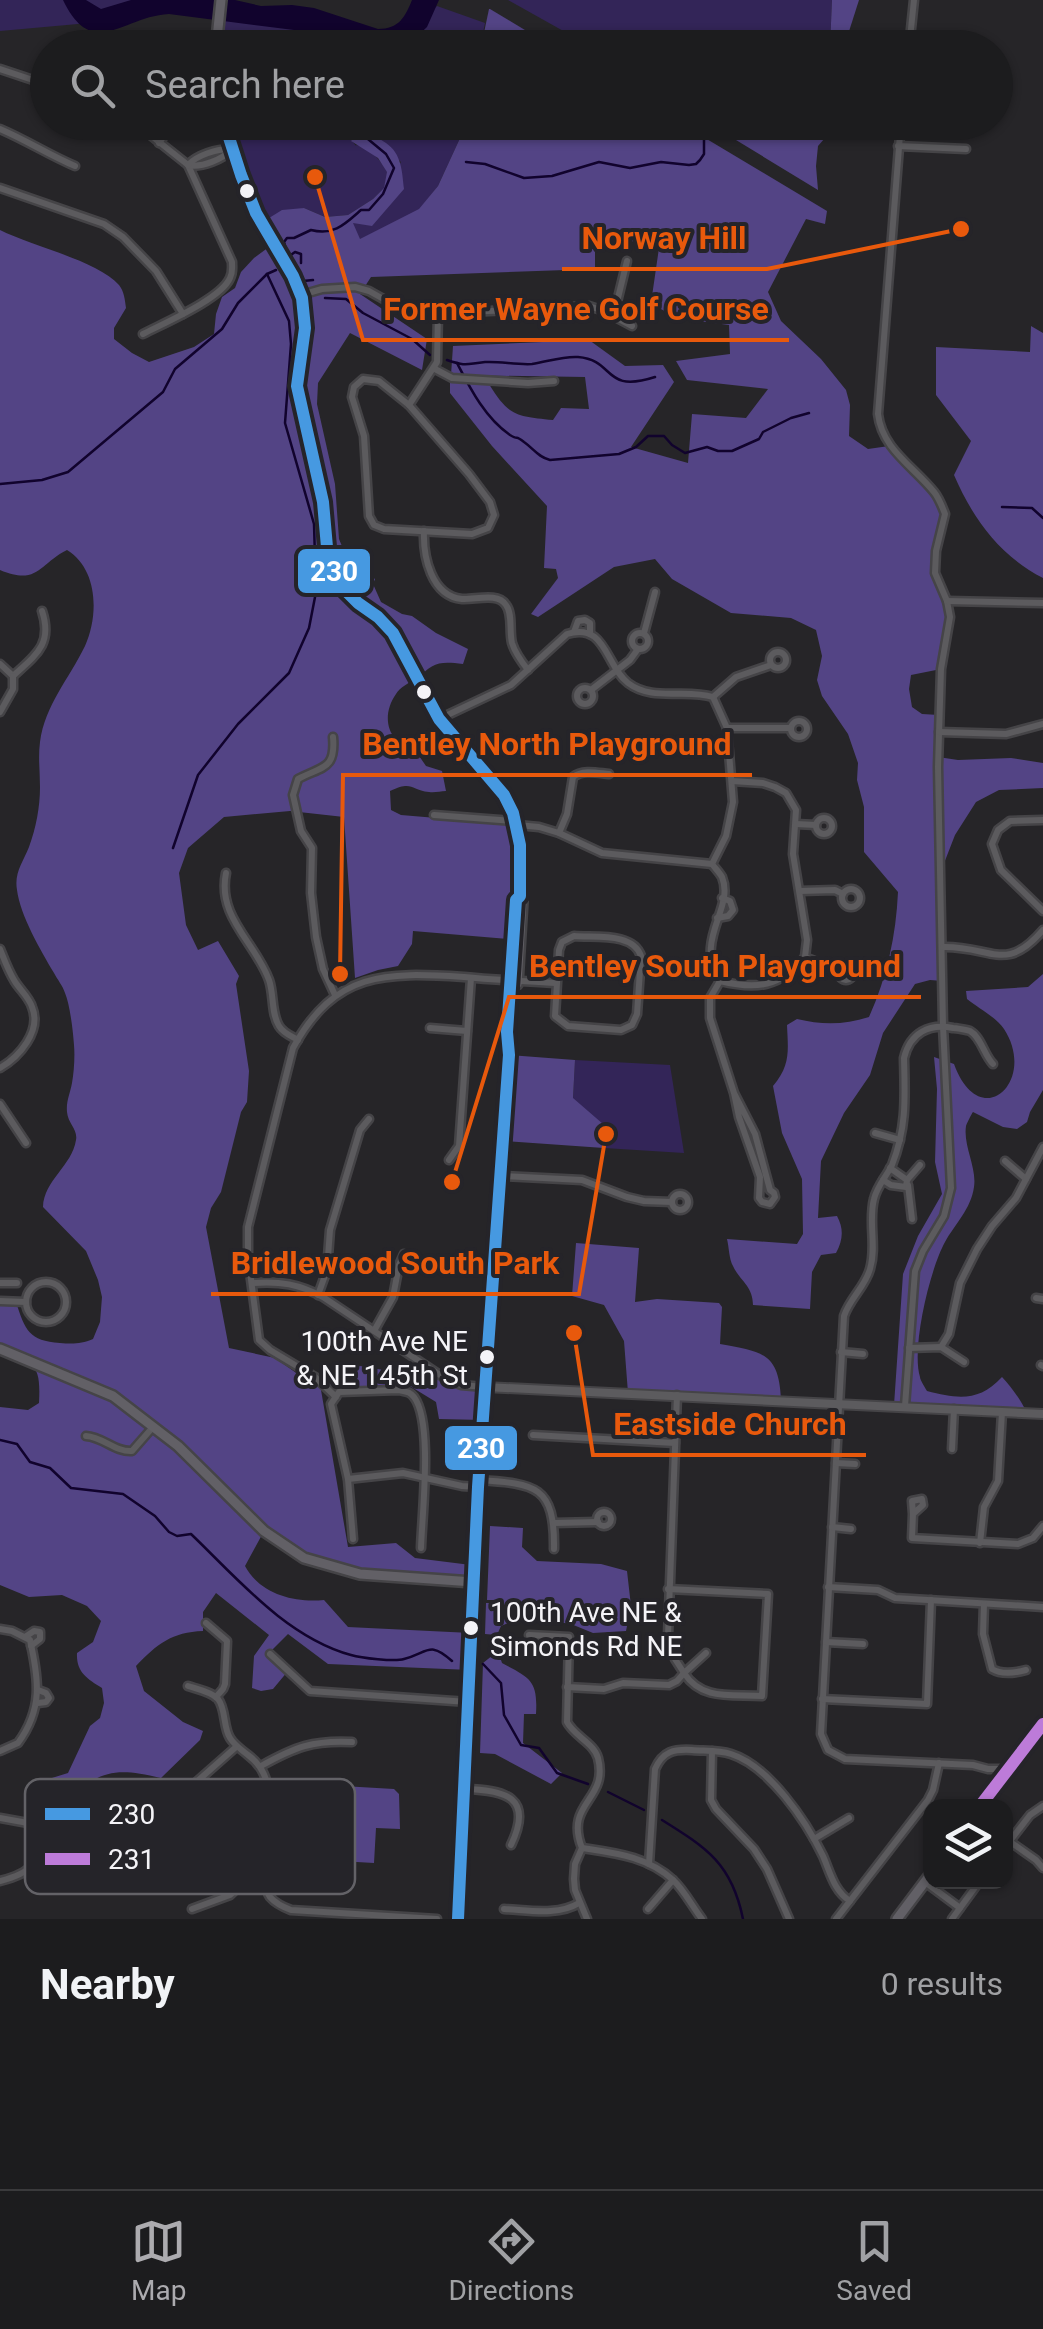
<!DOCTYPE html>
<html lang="en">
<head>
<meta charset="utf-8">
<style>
  body { margin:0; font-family:Roboto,sans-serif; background:#252527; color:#f1f3f6 }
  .controls { position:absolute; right:30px; bottom:30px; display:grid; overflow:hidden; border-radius:20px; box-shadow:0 2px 8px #0004 }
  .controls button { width:90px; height:90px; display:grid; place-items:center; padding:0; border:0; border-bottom:2px solid #3a3a3c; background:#1c1c1e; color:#f1f3f6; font:50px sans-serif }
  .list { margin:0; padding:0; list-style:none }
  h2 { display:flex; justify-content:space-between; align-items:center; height:130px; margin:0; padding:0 40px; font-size:42px }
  h2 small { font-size:32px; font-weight:400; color:#a0a1a4 }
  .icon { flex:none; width:55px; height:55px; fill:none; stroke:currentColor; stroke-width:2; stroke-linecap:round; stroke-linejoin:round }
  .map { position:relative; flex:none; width:1043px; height:1919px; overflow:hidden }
  .search { position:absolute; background:#1c1c1e; box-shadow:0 2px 8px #0004; left:30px; right:30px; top:30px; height:110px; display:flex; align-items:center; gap:25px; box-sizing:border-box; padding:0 35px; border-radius:55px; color:#a0a1a4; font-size:38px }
  .sheet { height:270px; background:#1c1c1e }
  nav { display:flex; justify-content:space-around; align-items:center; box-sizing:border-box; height:140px; border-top:2px solid #3a3a3c; background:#1c1c1e; font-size:28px; color:#a0a1a4 }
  nav a { display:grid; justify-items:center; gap:5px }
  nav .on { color:#acabaf }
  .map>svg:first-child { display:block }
</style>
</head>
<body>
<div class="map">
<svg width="1043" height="1919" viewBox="0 0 1043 1919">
  <rect width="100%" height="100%" fill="#262528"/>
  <g fill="#332558">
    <polygon points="0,0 222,0 100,22 0,31"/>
    <polygon points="508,0 832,0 830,47 583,47 583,42"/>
    <polygon points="437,6 485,23 480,47 216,47 222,9 368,33 405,33"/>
    <path d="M224,123H467L438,186L419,210L360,240L348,222L375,201L401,162L375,138L367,126L364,125L351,140C360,150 351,142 363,147C374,152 381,162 388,172L384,188L373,199L348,215L325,217L304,208L261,223Z"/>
    <polygon points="575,1060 670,1065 684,1153 604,1148 599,1142 599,1129 573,1099"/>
  </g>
  <g fill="#534485">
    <polygon points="832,0 859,0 844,47 830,47"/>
    <polygon points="489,9 490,9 553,47 481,47"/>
    <path d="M467,123H680L827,211L825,224L806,219L768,292L781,321L821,359L846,390L850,405L849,436L868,449L889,446L936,495L945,514L935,573L950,617L941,669L911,675L909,689L912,707L922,714L939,715L938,757L958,760L1011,758L1043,763V788L999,790L976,802L955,835L941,871L943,981L930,980L915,984L883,1033L870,1075L844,1113L821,1161L818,1218L837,1216C844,1229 843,1240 836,1253L821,1255L812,1272L810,1309L753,1305C753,1286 740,1281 733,1266C729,1259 729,1247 727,1239L797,1244L803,1234L802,1179L782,1133L773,1086C791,1065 788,1050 787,1025L797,1019C822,1025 844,1025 869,1017C887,977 896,936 898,892L864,852V807L857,780L858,763L848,734L822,696L817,680L822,656L816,630L791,618L731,613L672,579L655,559L614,567L538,617L531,614L558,578L556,569L544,568L547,506L492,446L450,393V382L489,384C509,417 517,416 553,420L561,408L589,409L585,377L451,375L453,346L589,340L625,366L663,365L674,382L631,447L688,463L692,414L746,418L768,389L687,380L676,361L730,354L729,325L676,318L651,303L659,248L627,240L595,246V269L371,277L360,294L427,339L422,370L350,333L318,383L317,404L335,484L339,539L349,563L375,579L373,584L381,602L402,614L412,616L436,633L468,649L463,664C440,661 432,662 417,680L415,679C409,683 400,687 396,694C380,717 388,744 415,750L426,766L442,771L446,791C440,791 435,793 429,792C410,790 413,780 390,791L391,810L401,815L508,824L514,854L508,939L413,931L412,944L398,966L378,970L355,978L344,817L290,811L224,817L188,848L179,873L186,925L198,950L218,941L239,976L236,984L249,1071L247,1102L241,1112L221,1192L211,1208L206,1227L229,1348L275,1358L309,1382L360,1366L484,1387L483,1420L439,1419L436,1402L405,1383L321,1390L348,1547L396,1543L415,1558L471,1565L469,1576L360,1574L324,1566L264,1531L245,1566C260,1594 294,1603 324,1600L348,1627L471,1633L470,1670L328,1664L288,1634L269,1653L288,1671L273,1689L261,1691L252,1688L254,1656L269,1635L216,1593L203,1612V1631C172,1632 157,1644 136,1666L144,1691L183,1722L203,1731L200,1740L161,1778C111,1766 100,1772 61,1803L38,1793L39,1782L68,1773L90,1726L100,1718L104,1703L102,1688C87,1679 76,1672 77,1653L93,1642L101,1621L87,1606L62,1595L29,1597L0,1585V1407L28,1410L39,1403C41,1363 35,1364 0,1349V1301L16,1302C25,1330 29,1341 60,1343C73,1344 81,1344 93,1339L100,1322L102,1297L98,1280L86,1251L43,1207C44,1180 72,1166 76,1140C78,1129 68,1124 67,1112C66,1101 70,1094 72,1083C74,1072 75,1056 74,1045C73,1031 70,1005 65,993C63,986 57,979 54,973C41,951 20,915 17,890C14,873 23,862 29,847C36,828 40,807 40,787C40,772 38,757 40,742C45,705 69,679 85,646C99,615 98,569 67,550C39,564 38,586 0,570V230C32,246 98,261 119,285C124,291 125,300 126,308L114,328V339L132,353L149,362L194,347L214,334L216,314L222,297L235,288L241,272L254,258L273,244L261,223L282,210L304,208L325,217L348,215L373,199L384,188L387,172L378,158L351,141L363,125L367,126C374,136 377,137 386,143C402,154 402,172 404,189L372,226L353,223L360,239L419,209L438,186Z"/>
    <polygon points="708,123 838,123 818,146 816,166 818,190"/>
    <path d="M1031,326L1043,333V578C1000,556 973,519 954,475L971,441L936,395V347L1030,352Z"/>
    <path d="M1043,974V1090L1030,1112L1027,1122L1017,1129L1003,1127L973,1112C972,1113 966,1125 966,1126C963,1146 977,1167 974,1187C971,1209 955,1224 945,1242C930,1269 911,1348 920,1377C920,1380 926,1389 927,1391C958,1399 979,1402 1002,1377C1012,1388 1021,1400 1027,1413L894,1405L903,1274L918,1236L942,1194L935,1162L937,1089L934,1057L954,1064C980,1135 1038,1081 1004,1029C996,1017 978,1008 967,999L966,991L1028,987Z"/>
    <path d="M509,1055L575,1060L573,1098L603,1124C593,1137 600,1138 604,1148L503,1141Z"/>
    <path d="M576,1243L639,1248L635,1302L657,1299L719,1303L722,1307L720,1344C762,1352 779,1352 781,1400L628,1393L624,1341L604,1305L572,1296Z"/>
    <polygon points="490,1526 523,1528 522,1547 537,1561 601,1564 627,1571 631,1606 626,1631 593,1633 571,1624 523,1617 501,1626 497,1635 485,1634 486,1603 496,1603 496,1600 487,1600"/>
    <path d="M498,1651L502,1663C530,1678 538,1680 536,1714H524L523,1743L562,1773L551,1784L495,1754L480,1753L483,1663Z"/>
    <polygon points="308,1784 394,1789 399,1794 400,1829 376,1828 374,1863 305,1859"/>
  </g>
  <path fill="#11032d" d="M63,0H86L101,9L131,0H235L261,6L292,5L314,8L378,29C399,29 405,17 412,0H439L427,27L405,48L362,47L294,30L169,14C123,16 93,62 63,0Z"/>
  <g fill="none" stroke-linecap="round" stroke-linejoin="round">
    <g stroke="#11032d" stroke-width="2.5">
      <polyline points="466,162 485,164 524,178 552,176 599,162 630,168 661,162 689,165 696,164 700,160 704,154 704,138"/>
      <path d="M301,263V254L295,252L288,257L284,242L287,238H294L311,230C334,236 345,224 361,210H369L383,194L394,168L386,154L357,130L358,122"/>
      <polyline points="302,277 303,281 313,280"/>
      <polyline points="325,298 346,299 363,313 412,339 430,355"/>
      <path d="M447,360C468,367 465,364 485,362C500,361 516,365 532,364C547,362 562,356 578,357C616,360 602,394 655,377"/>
      <path d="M457,363C470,388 485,418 510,435C520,441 514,434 524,442C534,449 538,457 550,460L619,454L636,447L648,436H664L672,445L685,453L707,447L718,451H732L759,439L763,432L791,418L809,413"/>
      <polyline points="0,484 42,480 68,472 163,392 175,369 222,329 238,303 267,274 276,270"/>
      <polyline points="1002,507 1032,508 1043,518"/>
      <polyline points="173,848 198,775 238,724 289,673 309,628 316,592 314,524 285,423 291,344 289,321 267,274"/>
      <path d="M0,1440L17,1444L30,1462L50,1468L71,1488L123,1494L155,1516L169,1532L177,1536L191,1534C237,1578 286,1637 351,1655C361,1658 395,1662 404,1659C428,1653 429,1640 452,1661"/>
      <polyline points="483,1664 501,1683 504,1715 521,1745 539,1748 557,1773 588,1784"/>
      <polyline points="608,1792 644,1810"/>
      <path d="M662,1820C707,1848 732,1864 743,1919"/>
    </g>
    <defs>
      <g id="minor">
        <polyline points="909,48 914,0"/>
        <polyline points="0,69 48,85"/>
        <path d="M134,122L188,165L232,262C232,269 233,272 230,278C221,299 164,323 143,334"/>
        <path d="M901,122L878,414C882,449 913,466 934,492C939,498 942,506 945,514L936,551L935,573L947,601L950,617L941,669L938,767L943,1026L951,1188L944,1216L923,1251L915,1271L905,1406"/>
        <path d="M0,129C26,140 49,155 75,166"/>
        <polyline points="159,143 174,122"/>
        <polyline points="898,146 966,149"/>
        <path d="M188,165C202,168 223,159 232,149"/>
        <path d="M188,165C197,155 217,149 230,149"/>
        <polyline points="0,188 104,224 123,237 156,271 183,314"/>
        <polyline points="301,295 322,289 355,287 369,291 403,310 447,313 589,306 604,311 632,326"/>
        <polyline points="611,314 617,302 627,261"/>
        <polyline points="435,369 452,378 528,383 554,381"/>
        <polygon points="363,379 379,381 409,405 469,474 490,502 494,515 488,528 472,534 384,529 374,525 369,516 364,436 352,397 354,387"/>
        <polyline points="409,405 437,362 438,312"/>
        <path d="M424,531C423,556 431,596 462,599C475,600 498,592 506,605C513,614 509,631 512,643C515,653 521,661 528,670"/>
        <polyline points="947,601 1043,603"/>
        <polyline points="574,632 578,621 585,620 590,623 590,634"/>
        <circle cx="640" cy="641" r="8"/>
        <polyline points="644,633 655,592"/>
        <circle cx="778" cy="660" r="8"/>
        <polyline points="0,664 13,676"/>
        <path d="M13,676C36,655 53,644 42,611"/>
        <circle cx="585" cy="696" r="8"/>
        <polyline points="591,690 630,660 638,649"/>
        <path d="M713,697L727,728L733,802L726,836L712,864C715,868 719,872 722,877C735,909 693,939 720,981C757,990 780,987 805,957"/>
        <polyline points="713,697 736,677 771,665"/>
        <polyline points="0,712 13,689 13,676"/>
        <path d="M439,719L511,685L567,634C606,622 605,665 628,683C653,702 685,688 713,697"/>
        <circle cx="799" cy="729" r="8"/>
        <polyline points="727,728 790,728"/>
        <polyline points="939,732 1006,734 1043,724"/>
        <path d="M333,737C336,770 322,766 298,779L293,795L301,831L312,848L311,893L316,937L323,969L335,995"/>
        <polyline points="732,781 763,783 775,787 786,793 796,810 793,854 807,940 805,957"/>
        <polyline points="434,815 514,821"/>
        <circle cx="824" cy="826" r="8"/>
        <polyline points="1043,820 1010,821 998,830 992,844 1001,870 1043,911"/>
        <polyline points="796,824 816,825"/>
        <polyline points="517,825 539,827 559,833 602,853 712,864"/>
        <path d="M559,833L567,814L573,777C583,769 598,773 609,774"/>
        <path d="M226,873C217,917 255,942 269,980C274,994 271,1013 279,1026C283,1033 291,1036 298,1040"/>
        <circle cx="851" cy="898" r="9"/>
        <polyline points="800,891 835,890 843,894"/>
        <polyline points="717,918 728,916 733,910 730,901 722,898"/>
        <path d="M574,936C595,938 633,932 641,956L637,1014L632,1025L621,1030L568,1026L555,1016L559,950L562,942Z"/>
        <path d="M943,947C992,946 1005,974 1043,930"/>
        <path d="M0,949C4,959 8,970 14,980C19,989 29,997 32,1007C42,1031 19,1057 0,1068"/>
        <polyline points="805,957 839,971"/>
        <circle cx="846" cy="973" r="7"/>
        <polyline points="720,981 710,998 710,1018 734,1093 739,1117 760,1177 759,1198 762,1202 770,1204 775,1197 774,1193 770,1190 755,1134 734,1093"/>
        <polyline points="430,1028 467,1031"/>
        <path d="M993,1064C984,1055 981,1037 970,1031C967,1030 956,1028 953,1028C929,1023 910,1033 904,1058C905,1097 907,1127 892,1165C886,1177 877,1186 874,1199C868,1222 877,1246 870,1269C865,1287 850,1298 844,1316L821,1734L828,1750L845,1759L973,1765L988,1769H1007"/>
        <polyline points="0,1104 26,1143"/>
        <polyline points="875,1133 900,1140"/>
        <polyline points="449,1160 459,1146 471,978"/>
        <polyline points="1005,1161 1026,1179"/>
        <polyline points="501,1176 582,1180 627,1197 644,1201 672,1202"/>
        <polyline points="883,1180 891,1185 906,1187 907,1180 890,1168"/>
        <polyline points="907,1180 920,1165"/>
        <polyline points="908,1185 912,1219"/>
        <circle cx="680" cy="1202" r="8"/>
        <circle cx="46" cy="1302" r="20"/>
        <polyline points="0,1283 17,1283"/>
        <path d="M253,1283C280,1281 299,1284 323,1297L446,1379L461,1385L485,1387"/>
        <polyline points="318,1295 327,1270 330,1230 360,1130 369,1119"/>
        <polyline points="1036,1298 1043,1299"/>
        <polyline points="0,1301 26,1302"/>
        <polyline points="374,1331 393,1297 399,1265 404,1254"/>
        <polyline points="941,1347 949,1334 960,1283 977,1249 992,1226 1016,1198 1043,1147"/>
        <polyline points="909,1348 941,1347 964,1362"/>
        <polyline points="841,1352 863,1354"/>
        <polyline points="1041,1365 1043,1366"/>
        <polyline points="677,1395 668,1636 675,1659 684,1673 706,1653"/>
        <path d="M336,1397L315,1377L270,1350L259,1340L248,1257V1227L293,1048C335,971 385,972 464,977C494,980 525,981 556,983"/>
        <polyline points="533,1435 675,1443"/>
        <path d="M86,1436C103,1437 115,1452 132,1451L153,1427"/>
        <polyline points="952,1449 954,1409"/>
        <polyline points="836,1463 855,1464"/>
        <polyline points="348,1479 403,1473 462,1486 478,1487"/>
        <path d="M479,1480C535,1484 555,1485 554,1549"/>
        <circle cx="604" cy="1519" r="7"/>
        <polyline points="913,1514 912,1501 922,1499 923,1505 913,1514 912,1538 1018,1544 1033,1538 1043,1526"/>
        <polyline points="554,1523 598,1522"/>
        <polyline points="832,1527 851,1529"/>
        <path d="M353,1539L348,1479L331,1404L339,1392L399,1390C406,1392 409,1391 414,1397C433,1422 422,1514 421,1548"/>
        <polyline points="980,1543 984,1507 998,1481 1002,1412"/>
        <polyline points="828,1587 878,1590 895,1598 1043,1607"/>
        <path d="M984,1604L983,1634L992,1669C1002,1675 1015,1673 1026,1670"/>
        <polyline points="206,1623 227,1641 225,1684 223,1689 216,1697"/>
        <path d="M0,1629L12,1631L30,1640C39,1680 43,1709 18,1743L0,1751"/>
        <path d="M529,1635L569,1637L567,1722C574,1736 594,1743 598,1758C609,1801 564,1802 582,1848L575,1864L574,1879L575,1890L587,1919"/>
        <polyline points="25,1637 34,1631 40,1632 40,1639 31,1646"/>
        <polyline points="826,1642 863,1644"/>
        <polyline points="270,1654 310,1691 468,1702"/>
        <path d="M188,1686C197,1689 212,1692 218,1699C226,1709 223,1727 230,1738C235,1746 241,1749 248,1755C263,1766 267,1779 270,1797C268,1821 257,1877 270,1897C276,1904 283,1907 291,1910L437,1919"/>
        <path d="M567,1687L604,1689L623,1683L669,1685L677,1681L684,1673C702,1701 732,1694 762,1696L768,1594L668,1589"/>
        <polyline points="38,1690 46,1693 49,1698 46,1702 38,1703"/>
        <polyline points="822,1699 927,1704 931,1600"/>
        <polyline points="712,1751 711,1800 716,1809 754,1849 767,1869 789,1919"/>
        <path d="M261,1766C295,1747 313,1740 352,1742"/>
        <path d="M465,1789C505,1790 534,1797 511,1845"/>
        <polyline points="0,1818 39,1825 140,1825 151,1822 236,1747"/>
        <polyline points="268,1818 298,1819"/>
        <polyline points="97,1825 98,1802 101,1799 110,1802 111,1825"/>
        <polyline points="814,1839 849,1818"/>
        <polyline points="1009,1841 1036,1860 1043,1868"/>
        <polyline points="1006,1846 1030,1815 1043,1806"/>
        <path d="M582,1848C614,1853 647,1856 673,1880C684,1890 692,1906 702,1919"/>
        <path d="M649,1864L655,1769C663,1751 674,1749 692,1750C705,1751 719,1750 731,1754C769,1766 806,1821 823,1856C830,1872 834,1891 850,1901"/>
        <path d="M0,1881C39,1871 35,1862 39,1825"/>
        <polyline points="925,1882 960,1908"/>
        <polyline points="192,1909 230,1895 251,1875 265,1868"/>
        <path d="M504,1909C528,1910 558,1916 579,1903"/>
        <polyline points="648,1909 673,1880"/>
        <polyline points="836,1919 928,1800 933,1790 939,1763"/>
        <polyline points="952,1919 979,1882"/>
      </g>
      <polyline id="tertiary" points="485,1387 1043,1414"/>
      <g id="secondary">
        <polyline points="216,48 221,0"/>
        <path d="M224,122C234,157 246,193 262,225C276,252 300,279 305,309C309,335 297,360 297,386L323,502L327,547L334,571L343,588L358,603L378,617L393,633L439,719L504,795L513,813L520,845V896L522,901L517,984"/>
        <polyline points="0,1349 113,1396 178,1446 264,1531 304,1558 360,1574 473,1582"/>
        <polyline points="980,1806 1043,1724"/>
        <polyline points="458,1919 478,1487 509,1055 509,1036 507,1032 516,900 520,896"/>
        <polyline points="897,1919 930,1875"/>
      </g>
    </defs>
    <use href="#minor" stroke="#454447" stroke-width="11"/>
    <use href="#tertiary" stroke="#454447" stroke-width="12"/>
    <use href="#secondary" stroke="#454447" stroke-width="14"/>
    <use href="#minor" stroke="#5c5b5e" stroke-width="6"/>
    <use href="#tertiary" stroke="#5c5b5e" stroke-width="8"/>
    <use href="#secondary" stroke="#626066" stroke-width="9"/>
    <defs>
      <polyline id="bus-1" points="224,122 241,175 256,213 293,276 302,298 305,328 297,386 323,502 327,547 334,571 343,588 358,603 378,617 393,633 439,719 504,795 513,813 520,845 520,896 516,900 507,1032 509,1055 478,1487 458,1919"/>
      <polyline id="bus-2" points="980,1806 1043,1724"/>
    </defs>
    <use href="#bus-1" stroke="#252429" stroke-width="20"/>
    <use href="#bus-2" stroke="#252429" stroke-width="20"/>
    <use href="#bus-1" stroke="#4699e1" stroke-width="12"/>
    <use href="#bus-2" stroke="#bd7bd9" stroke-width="12"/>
  </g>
  <g fill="#f4f3f7" stroke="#252429" stroke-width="4">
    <circle cx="247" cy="191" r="9"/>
    <circle cx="424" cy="692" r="9"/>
    <circle cx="487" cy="1357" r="9"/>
    <circle cx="471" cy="1628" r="9"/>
  </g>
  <g text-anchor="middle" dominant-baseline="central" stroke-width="8" stroke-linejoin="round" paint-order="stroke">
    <g font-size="28" fill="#f4f3f7" stroke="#252429" text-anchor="end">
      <text x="468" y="1341">100th Ave NE<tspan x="468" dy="34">&amp; NE 145th St</tspan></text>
      <text x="490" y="1612" text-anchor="start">100th Ave NE &amp;<tspan x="490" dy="34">Simonds Rd NE</tspan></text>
    </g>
  </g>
  <rect x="25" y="1779" width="330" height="115" rx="15" fill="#252429" stroke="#636267" stroke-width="2.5"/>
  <rect x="45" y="1808" width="45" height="12" fill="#4699e1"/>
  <rect x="45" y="1853" width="45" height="12" fill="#bd7bd9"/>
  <g font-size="28" fill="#f4f3f7">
    <text x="108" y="1824">230</text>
    <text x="108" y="1869">231</text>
  </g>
  <path fill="none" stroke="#e8590c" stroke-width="4" d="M961 229L767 269H562M315 177L363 340H789M340 974L343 775H752M452 1182L509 997H921M606 1134L579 1294H211M574 1333L593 1455H866"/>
  <g fill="#e8590c" stroke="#252429" stroke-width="4">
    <circle cx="961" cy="229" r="10"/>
    <circle cx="315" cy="177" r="10"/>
    <circle cx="340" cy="974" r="10"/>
    <circle cx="452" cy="1182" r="10"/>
    <circle cx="606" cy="1134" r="10"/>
    <circle cx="574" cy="1333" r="10"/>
  </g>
  <g font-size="32" text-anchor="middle" font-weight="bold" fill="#e8590c" stroke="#252429" stroke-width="8" stroke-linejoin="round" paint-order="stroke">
    <text x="664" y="249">Norway Hill</text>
    <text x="576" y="320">Former Wayne Golf Course</text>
    <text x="547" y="755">Bentley North Playground</text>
    <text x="715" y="977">Bentley South Playground</text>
    <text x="395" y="1274">Bridlewood South Park</text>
    <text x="730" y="1435">Eastside Church</text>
  </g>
  <g stroke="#252429" stroke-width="4">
    <rect x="296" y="547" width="76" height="48" rx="10" fill="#4699e1"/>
    <rect x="443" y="1424" width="76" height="48" rx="10" fill="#4699e1"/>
  </g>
  <g font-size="28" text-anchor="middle" font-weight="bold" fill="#fff">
    <text x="334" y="581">230</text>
    <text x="481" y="1458">230</text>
  </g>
</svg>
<div class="controls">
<button><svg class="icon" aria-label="layers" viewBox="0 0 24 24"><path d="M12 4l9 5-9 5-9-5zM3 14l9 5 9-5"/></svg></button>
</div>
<div class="search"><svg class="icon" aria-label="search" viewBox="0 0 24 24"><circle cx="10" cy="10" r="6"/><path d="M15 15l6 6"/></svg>Search here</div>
</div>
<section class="sheet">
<h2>Nearby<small>0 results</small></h2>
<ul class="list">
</ul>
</section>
<nav>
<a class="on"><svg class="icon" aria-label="map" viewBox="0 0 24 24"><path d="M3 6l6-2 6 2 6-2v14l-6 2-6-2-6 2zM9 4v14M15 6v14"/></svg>Map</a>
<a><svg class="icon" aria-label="directions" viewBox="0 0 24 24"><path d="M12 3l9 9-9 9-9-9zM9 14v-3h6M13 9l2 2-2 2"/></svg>Directions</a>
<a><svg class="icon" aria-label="saved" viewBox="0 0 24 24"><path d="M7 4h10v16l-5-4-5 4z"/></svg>Saved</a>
</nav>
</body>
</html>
